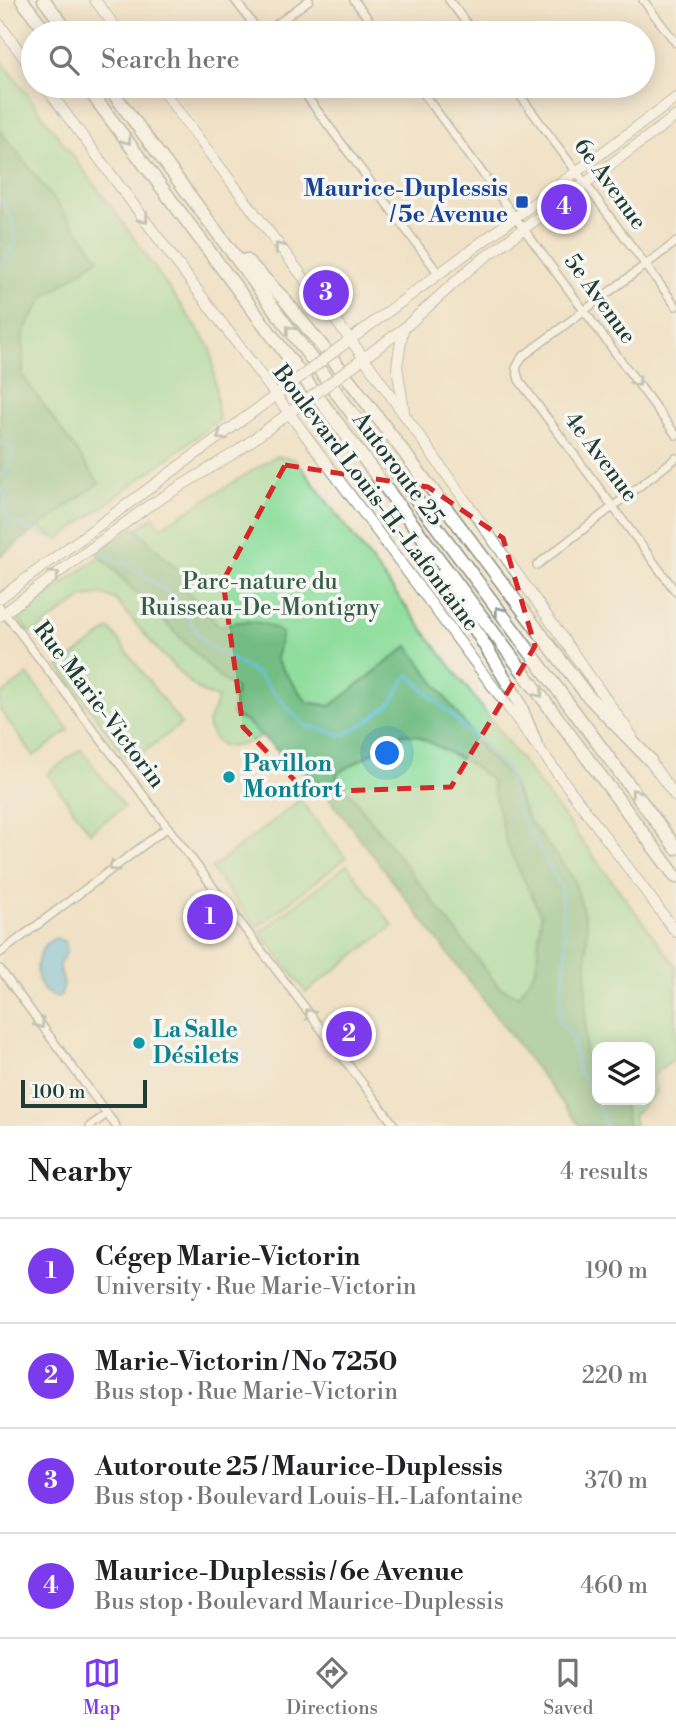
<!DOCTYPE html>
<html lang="en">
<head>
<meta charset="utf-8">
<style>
  body { margin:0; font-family:"Libre Bodoni",serif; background:#f2f2f2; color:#202124 }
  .controls { position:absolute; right:21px; bottom:21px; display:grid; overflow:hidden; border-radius:14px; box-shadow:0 4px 18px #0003 }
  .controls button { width:63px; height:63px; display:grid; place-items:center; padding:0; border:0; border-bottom:2px solid #e0e0e0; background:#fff; color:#202124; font:35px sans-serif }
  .scale { position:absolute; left:21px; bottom:18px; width:126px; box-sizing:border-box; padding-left:7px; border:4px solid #1f3d34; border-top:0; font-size:19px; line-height:24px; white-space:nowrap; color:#1f3d34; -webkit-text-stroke:5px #f6f6f2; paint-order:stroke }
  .you { position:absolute; left:388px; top:754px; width:24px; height:24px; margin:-18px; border:5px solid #fff; border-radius:50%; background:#1a73e8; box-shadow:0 0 0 10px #1a73e833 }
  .badge { display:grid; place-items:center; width:46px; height:46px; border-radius:50%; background:#7c3aed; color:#fff; font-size:23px; font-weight:700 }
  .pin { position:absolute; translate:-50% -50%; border:4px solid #fff; box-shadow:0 2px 7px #0006 }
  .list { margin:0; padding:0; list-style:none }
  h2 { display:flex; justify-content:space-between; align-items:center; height:91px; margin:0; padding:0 28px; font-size:30px }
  h2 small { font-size:23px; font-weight:400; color:#757577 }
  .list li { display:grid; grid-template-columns:46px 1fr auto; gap:21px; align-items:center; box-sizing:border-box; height:105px; padding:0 28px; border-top:2px solid #e0e0e0 }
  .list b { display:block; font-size:26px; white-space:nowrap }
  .list p { margin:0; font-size:23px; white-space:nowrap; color:#757577 }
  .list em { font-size:23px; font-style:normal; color:#757577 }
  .icon { flex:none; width:38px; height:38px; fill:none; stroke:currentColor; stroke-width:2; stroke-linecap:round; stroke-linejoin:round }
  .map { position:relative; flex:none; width:676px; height:1126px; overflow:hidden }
  .search { position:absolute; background:#fff; box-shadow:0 4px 18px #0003; left:21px; right:21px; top:21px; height:77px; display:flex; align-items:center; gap:18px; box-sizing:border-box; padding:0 24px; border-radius:38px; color:#757577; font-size:26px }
  .sheet { height:511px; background:#fff }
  nav { display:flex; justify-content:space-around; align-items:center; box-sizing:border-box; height:98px; border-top:2px solid #e0e0e0; background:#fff; font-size:19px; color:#757577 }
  nav a { display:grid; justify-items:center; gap:4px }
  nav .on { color:#7c3aed }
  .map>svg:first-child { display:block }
</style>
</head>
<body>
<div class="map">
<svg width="676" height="1126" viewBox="0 0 676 1126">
  <rect width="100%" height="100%" fill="#f6f6f2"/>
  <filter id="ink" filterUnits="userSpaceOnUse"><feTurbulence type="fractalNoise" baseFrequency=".0143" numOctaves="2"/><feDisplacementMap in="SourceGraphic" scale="14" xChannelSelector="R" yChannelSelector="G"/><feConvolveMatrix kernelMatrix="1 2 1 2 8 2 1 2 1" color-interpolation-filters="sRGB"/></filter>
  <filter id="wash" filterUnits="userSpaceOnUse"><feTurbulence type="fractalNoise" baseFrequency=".00686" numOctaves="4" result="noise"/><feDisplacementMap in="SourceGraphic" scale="28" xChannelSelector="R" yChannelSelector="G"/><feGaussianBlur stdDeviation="1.57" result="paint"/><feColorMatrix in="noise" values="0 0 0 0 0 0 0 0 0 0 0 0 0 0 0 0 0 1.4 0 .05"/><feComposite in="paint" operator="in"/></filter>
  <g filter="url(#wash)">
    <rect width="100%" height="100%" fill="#f1e2c7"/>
    <g fill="#8fde9d" stroke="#578e68" stroke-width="2">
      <path d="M0,58L123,223L211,348L219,420L58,540C49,532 38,529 29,521L0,282Z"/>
      <path d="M276,456L295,459L676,966V1057L653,1075L656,1092L650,1099V1047H597V1100H649L633,1116L635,1126H587L318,776L299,769L269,733C245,744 216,761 208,723L218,698L202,692L187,680L157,649L115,599L103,595L84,597L34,632H29L17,618L153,517L161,527Z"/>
      <polygon points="110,629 181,724 130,762 59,667"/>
      <polygon points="28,675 69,730 34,756 0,710 0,696"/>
      <polygon points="81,749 124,807 90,832 47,774"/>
      <polygon points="300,800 346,858 257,927 211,869"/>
      <polygon points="347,865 393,926 306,992 260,932"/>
    </g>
    <g fill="#73bd84" stroke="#497d5c" stroke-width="2" fill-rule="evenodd">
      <polygon points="0,130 99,258 45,297 23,332 23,376 99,483 0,556"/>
      <path d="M134,527L188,580L187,591L219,626C244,620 261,618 282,633L276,660L307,702L331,706L408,646L485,752L509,777L528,819L574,879L587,925L585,1054L597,1068V1100H623L628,1126H580L306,768L297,769L247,722L232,715L236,688L220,678L96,552ZM403,734L418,736L472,765L491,780L507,845L541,915L536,969L519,996L499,987L336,775Z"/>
    </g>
    <path fill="#6ac4e8" stroke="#44808e" stroke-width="2" d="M56,938L65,942C70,952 64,955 59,964L64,985L61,995L57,997C29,993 32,946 56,938Z"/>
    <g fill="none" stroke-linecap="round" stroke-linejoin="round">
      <g stroke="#6ac4e8" stroke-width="2.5">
        <polyline points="0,199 12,220 15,241 0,269"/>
        <polyline points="0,442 11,448 11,465 0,476"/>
        <polyline points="0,489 5,494 6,519 50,538"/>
        <polyline points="102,554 133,568 172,595 206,644 257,674 304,725 345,735 368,721 392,702 408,674 506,767 518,811 561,887 566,953 559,1021 571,1035 579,1073 595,1094 605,1126"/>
      </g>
    </g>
  </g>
  <g filter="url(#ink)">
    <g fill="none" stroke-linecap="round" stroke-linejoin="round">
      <defs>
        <g id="street">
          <polyline points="235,0 260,33"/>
          <polyline points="354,0 379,33"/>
          <polyline points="449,0 474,33"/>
          <polyline points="643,0 676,43"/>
          <polyline points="265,33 309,0"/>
          <polyline points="299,86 439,274"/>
          <polyline points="418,86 676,435"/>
          <polyline points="513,86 676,306"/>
          <polyline points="676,242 522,357 516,368 519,380 676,592"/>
          <polyline points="537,565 676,458"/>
          <polyline points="0,607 395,1126"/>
          <polyline points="0,953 168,827"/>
          <polyline points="0,969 116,1126"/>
          <polyline points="90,1126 107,1114"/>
        </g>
        <g id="secondary">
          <polyline points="95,0 120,33"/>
          <polyline points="0,25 33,70"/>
          <polyline points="45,86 676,932"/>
          <polyline points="159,86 364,358 632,736"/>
          <polyline points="403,329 397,366 404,411"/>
          <polyline points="339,348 676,98"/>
          <polyline points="353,366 403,329 472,267 676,116"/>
          <polyline points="0,598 291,384"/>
          <polyline points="0,616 147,507 239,450 304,402"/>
          <polyline points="647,757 676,797"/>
        </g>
        <g id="highway">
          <polyline points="22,0 47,33"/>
          <polyline points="44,0 69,33"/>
          <polyline points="86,86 676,877"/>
          <polyline points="108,86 676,848"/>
          <polyline points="246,260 284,299 351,382 586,694 650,760"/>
          <polyline points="442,575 518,700 535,742"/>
        </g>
      </defs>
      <use href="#street" stroke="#88907e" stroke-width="10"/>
      <use href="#secondary" stroke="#88907e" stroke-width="12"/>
      <use href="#highway" stroke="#88907e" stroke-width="15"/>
      <use href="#street" stroke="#fff" stroke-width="7"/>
      <use href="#secondary" stroke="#fff" stroke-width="10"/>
      <use href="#highway" stroke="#fff" stroke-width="12"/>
      <defs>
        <g id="secondary-bridge">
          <polyline points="291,384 339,348"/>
          <polyline points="304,402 353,366"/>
        </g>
      </defs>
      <use href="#secondary-bridge" stroke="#88907e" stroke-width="12" stroke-linecap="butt"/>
      <use href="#secondary-bridge" stroke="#fff" stroke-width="10"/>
    </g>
    <defs><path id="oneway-chevron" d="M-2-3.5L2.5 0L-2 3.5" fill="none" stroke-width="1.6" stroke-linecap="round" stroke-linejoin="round" transform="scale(1.75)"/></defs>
    <g stroke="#8f9e9a">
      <use href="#oneway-chevron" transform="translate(127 140) rotate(53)"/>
      <use href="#oneway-chevron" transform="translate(144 219) rotate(53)"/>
      <use href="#oneway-chevron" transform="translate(279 247) rotate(-128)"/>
      <use href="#oneway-chevron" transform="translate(290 330) rotate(-127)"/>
      <use href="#oneway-chevron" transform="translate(637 382) rotate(54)"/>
      <use href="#oneway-chevron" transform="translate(221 436) rotate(144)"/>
      <use href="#oneway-chevron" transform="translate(55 575) rotate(-37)"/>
      <use href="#oneway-chevron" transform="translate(499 611) rotate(-127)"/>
      <use href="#oneway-chevron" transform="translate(539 693) rotate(53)"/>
      <use href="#oneway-chevron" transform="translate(635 793) rotate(-127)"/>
      <use href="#oneway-chevron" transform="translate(113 867) rotate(144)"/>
      <use href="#oneway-chevron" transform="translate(309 1013) rotate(-127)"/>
      <use href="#oneway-chevron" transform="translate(40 1024) rotate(54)"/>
    </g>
  </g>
  <path d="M0 0H676V1126H0ZM285,465L428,487L503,538L535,646L451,787L306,792L243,727L223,581Z" fill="#f1e2c7" fill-opacity=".55" fill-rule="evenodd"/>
  <path fill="none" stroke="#d62828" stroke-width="5" stroke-dasharray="14 9" stroke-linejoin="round" d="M285,465L428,487L503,538L535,646L451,787L306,792L243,727L223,581Z"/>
  <rect fill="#1a4fb4" stroke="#f6f6f2" stroke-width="2.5" x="515" y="195" width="14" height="14" rx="3.5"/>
  <g fill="#0f9aa8" stroke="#f6f6f2" stroke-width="2.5">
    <circle cx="229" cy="777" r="7"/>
    <circle cx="139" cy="1043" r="7"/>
  </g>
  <g text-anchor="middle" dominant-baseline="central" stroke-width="7" stroke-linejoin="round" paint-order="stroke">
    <g font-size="23" fill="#1f3d34" stroke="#f6f6f2">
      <text transform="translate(610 184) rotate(54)">6e Avenue</text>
      <text transform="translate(600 299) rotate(54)">5e Avenue</text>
      <text transform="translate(601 457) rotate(53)">4e Avenue</text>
      <text transform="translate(398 469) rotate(53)">Autoroute 25</text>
      <text transform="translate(376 498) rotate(53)">Boulevard Louis-H.-Lafontaine</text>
      <text transform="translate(99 705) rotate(53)">Rue Marie-Victorin</text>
    </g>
    <g font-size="23" font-weight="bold" fill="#164399" stroke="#f6f6f2" text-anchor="end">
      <text x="508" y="189">Maurice-Duplessis<tspan x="508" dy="26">/ 5e Avenue</tspan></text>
    </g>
    <g font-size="23" fill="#355d49" stroke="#f6f6f2">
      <text x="260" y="582">Parc-nature du<tspan x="260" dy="26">Ruisseau-De-Montigny</tspan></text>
    </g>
    <g font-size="23" font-weight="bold" fill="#0d838f" stroke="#f6f6f2" text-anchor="start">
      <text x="243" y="764">Pavillon<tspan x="243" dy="26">Montfort</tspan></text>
      <text x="153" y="1030">La Salle<tspan x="153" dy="26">Désilets</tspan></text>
    </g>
  </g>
</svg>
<div class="controls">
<button><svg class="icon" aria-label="layers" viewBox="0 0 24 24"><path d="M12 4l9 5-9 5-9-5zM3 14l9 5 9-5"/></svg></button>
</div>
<div class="scale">100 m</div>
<div class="you"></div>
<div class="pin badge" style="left:210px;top:917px">1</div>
<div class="pin badge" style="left:349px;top:1034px">2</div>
<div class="pin badge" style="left:326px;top:293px">3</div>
<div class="pin badge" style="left:564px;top:207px">4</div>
<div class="search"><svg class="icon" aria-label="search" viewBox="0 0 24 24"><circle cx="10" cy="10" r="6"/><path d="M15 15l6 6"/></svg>Search here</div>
</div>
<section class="sheet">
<h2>Nearby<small>4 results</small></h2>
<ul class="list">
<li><span class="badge">1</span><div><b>Cégep Marie-Victorin</b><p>University · Rue Marie-Victorin</p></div><em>190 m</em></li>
<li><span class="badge">2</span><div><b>Marie-Victorin / No 7250</b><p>Bus stop · Rue Marie-Victorin</p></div><em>220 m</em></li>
<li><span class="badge">3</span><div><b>Autoroute 25 / Maurice-Duplessis</b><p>Bus stop · Boulevard Louis-H.-Lafontaine</p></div><em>370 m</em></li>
<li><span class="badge">4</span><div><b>Maurice-Duplessis / 6e Avenue</b><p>Bus stop · Boulevard Maurice-Duplessis</p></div><em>460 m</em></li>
</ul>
</section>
<nav>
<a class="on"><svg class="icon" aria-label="map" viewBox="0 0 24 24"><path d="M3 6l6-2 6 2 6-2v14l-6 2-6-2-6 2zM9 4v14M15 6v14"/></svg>Map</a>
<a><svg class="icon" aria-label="directions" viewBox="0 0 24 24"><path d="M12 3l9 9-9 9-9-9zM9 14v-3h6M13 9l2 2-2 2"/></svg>Directions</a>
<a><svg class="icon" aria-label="saved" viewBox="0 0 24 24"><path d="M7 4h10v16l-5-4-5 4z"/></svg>Saved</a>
</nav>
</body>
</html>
